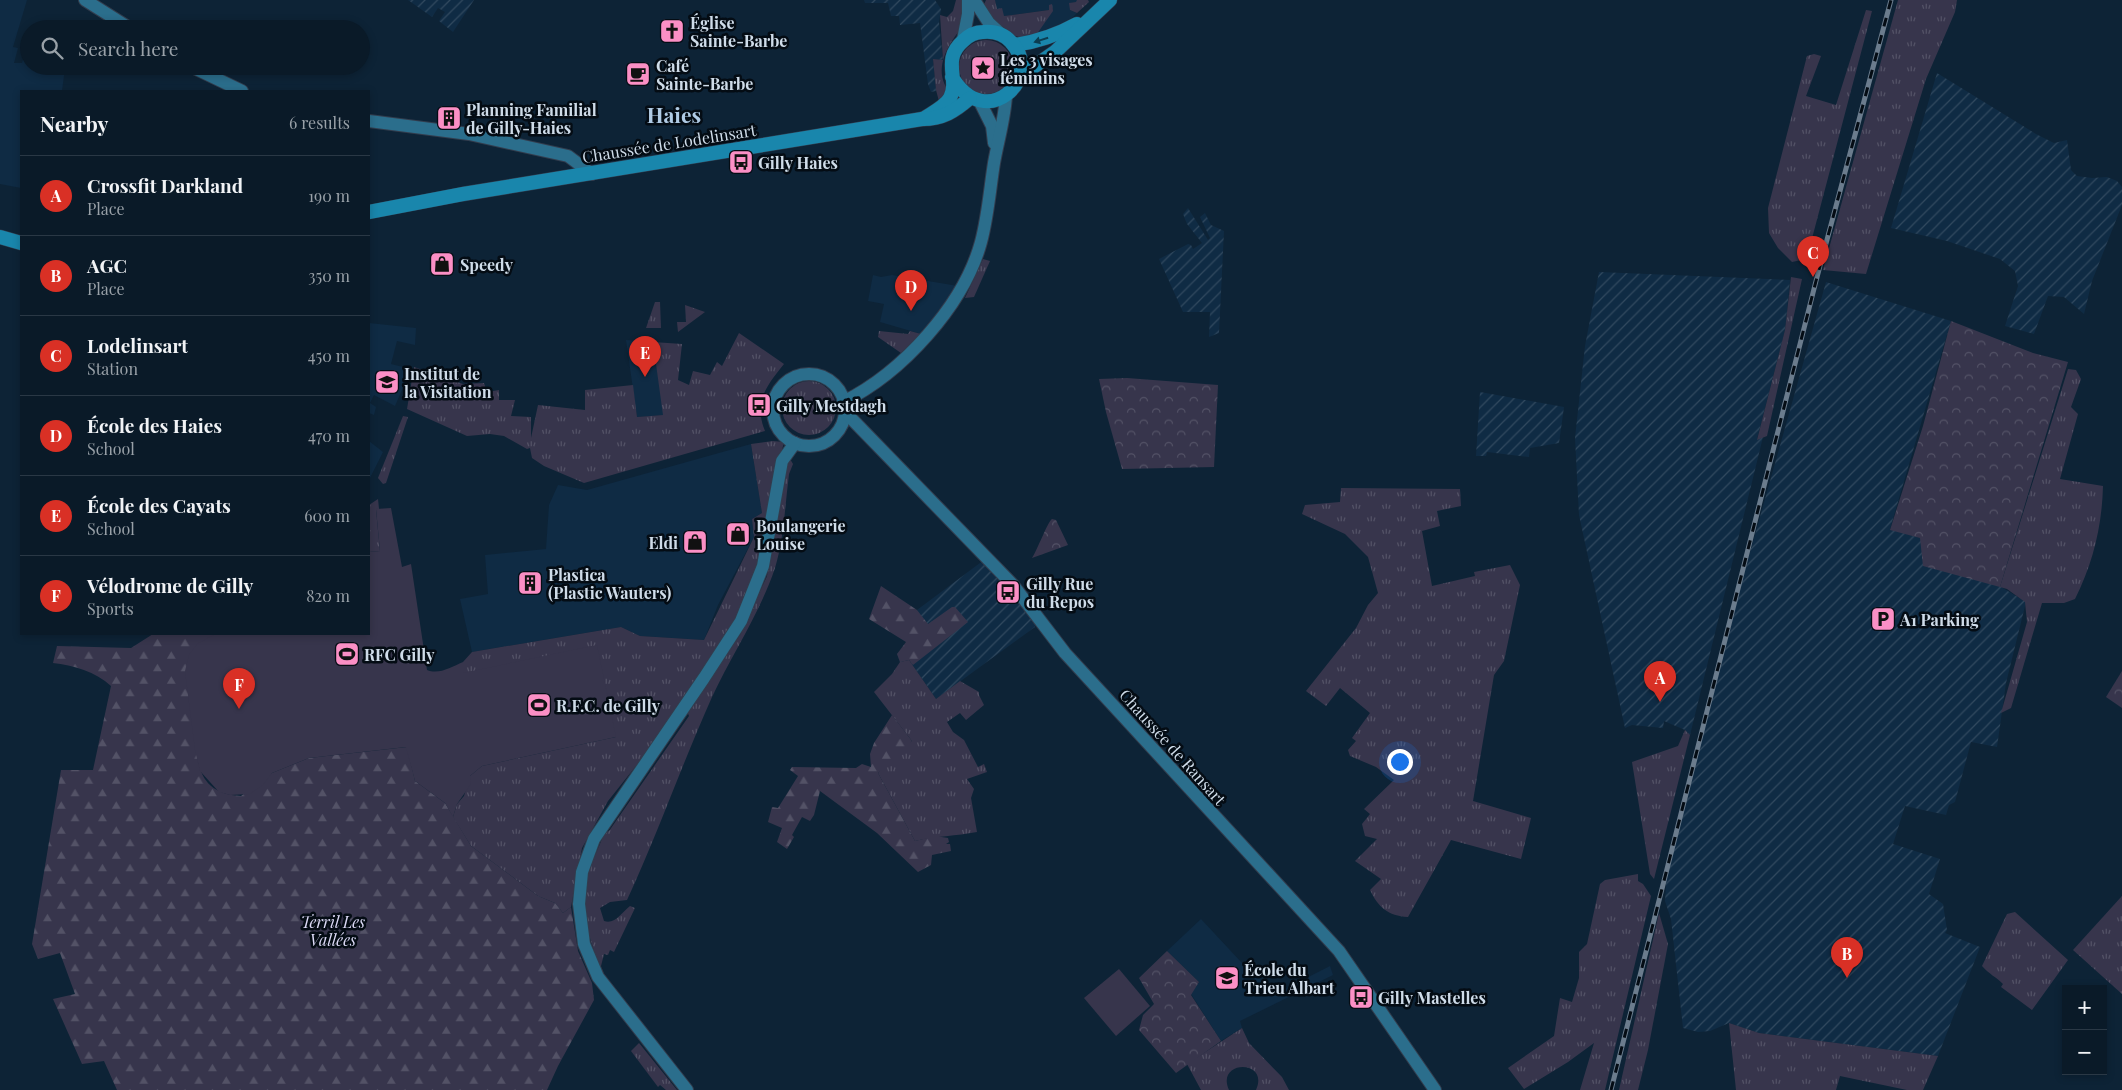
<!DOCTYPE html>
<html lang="en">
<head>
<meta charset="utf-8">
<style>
  body { margin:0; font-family:"Playfair Display",serif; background:#182734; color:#f1f3f6 }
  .controls { position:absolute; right:15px; bottom:15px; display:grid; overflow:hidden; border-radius:0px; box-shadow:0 2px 8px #0003 }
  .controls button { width:45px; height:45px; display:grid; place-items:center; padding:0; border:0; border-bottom:1px solid #2a3845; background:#0a1a28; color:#f1f3f6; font:25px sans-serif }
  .you { position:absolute; left:1399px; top:761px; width:18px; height:18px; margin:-12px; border:4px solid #fff; border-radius:50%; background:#1a73e8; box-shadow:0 0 0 8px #1a73e833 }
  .badge { display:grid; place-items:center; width:32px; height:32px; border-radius:50%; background:#d93025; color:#fff; font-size:16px; font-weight:700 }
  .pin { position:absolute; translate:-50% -41px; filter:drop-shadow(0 1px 2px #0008) }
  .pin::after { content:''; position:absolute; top:26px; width:18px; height:15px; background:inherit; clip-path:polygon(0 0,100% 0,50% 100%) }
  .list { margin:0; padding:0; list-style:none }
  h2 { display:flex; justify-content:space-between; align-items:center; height:65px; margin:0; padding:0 20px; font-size:21px }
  h2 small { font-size:16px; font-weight:400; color:#99a1a8 }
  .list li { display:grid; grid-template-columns:32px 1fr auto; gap:15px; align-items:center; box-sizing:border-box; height:80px; padding:0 20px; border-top:1px solid #2a3845 }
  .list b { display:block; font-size:19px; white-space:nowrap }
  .list p { margin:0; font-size:16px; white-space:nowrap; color:#99a1a8 }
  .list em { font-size:16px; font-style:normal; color:#99a1a8 }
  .icon { flex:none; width:28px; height:28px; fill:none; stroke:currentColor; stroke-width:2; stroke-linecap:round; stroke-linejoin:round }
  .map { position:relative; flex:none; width:2122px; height:1090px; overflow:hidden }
  .search { position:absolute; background:#0a1a28; box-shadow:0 2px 8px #0003; left:20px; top:20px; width:350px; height:55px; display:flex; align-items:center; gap:12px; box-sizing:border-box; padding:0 18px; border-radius:28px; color:#99a1a8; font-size:19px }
  .panel { position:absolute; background:#0a1a28; box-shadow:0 2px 8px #0003; left:20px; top:90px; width:350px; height:545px; border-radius:0px }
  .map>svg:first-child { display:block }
</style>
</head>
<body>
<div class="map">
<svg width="2122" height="1090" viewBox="0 0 2122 1090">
  <defs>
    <pattern id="industrial-furrows" width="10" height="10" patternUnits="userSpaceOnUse" patternTransform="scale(1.25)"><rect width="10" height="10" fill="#0f2b44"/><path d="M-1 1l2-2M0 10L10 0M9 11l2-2" fill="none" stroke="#31495f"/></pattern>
    <pattern id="grass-tufts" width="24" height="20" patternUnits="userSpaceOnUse" patternTransform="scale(1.25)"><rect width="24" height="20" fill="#37354c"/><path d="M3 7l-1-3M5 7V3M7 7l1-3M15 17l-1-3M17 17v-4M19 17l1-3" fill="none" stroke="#535266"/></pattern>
    <pattern id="forest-firs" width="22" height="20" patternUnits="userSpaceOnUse" patternTransform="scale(1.25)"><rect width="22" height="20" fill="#37354c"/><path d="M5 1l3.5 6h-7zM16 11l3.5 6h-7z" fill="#535266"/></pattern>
    <pattern id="park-crowns" width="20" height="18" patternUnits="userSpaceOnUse" patternTransform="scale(1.25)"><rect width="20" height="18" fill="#37354c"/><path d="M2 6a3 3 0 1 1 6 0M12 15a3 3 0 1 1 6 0" fill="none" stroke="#535266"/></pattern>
  </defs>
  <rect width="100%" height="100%" fill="#0d2336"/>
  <g fill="#0f2b44">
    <polygon points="0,0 27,0 13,47 18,48 14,63 22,63 29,39 29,66 65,68 62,91 21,91 21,188 0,184"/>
    <polygon points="995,0 1077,0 1077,2 1070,3 1070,10 1077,13 1070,20 1034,38 1049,10 1004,16 997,9"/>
    <polygon points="873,275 881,277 892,275 958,286 921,334 880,322 884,304 868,301"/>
    <polygon points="369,323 416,328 415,345 397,341 391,364 411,369 395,406 374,395 370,403 376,407 374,415 369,413"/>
    <polygon points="626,340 653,342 664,415 637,417"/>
    <polygon points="369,441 383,452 369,480"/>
    <polygon points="751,444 762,513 752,519 754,537 718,605 704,640 640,636 621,627 472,652 460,599 488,594 485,555 546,549 549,505 558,485 587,490"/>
    <polygon points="1201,919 1242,963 1251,960 1269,997 1330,966 1333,975 1240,1021 1242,1028 1221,1041 1191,994 1199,982 1167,951"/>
  </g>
  <g fill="url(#industrial-furrows)">
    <polygon points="408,0 474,0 453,32 439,21 445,12 438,8 432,17"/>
    <polygon points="864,0 935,0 941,9 939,22 943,60 933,59 936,91 931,92 928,84 920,23 900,25 899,16 891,16 888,3 865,3"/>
    <polygon points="1937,73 2036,134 2054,143 2067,140 2071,170 2077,176 2092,178 2107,177 2117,181 2122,187 2122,205 2092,281 2084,314 2064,297 2048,296 2034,334 2005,326 2018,286 2015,271 2000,259 1947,241 1891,228"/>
    <polygon points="1188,208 1208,240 1210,238 1200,217 1205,213 1211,225 1224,231 1219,333 1209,337 1210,312 1183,312 1159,259 1188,244 1191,245 1193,249 1202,243 1187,224 1183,214"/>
    <polygon points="1599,272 1790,280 1785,330 1757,439 1763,437 1690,735 1685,730 1664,721 1663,728 1632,725 1625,728 1579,515 1575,438 1585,346"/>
    <polygon points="1826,282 1951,321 1890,529 1920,538 2026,602 2006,683 1997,747 1971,742 1955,802 1949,805 1946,815 1905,806 1893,844 1940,859 1929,894 1943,904 1947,930 1945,933 1980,947 1938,1056 1759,1033 1729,1023 1710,1031 1698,1032 1683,1028 1671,919 1665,901 1667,869 1722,652"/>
    <polygon points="1480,392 1564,407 1559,443 1530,448 1529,457 1487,452 1486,456 1476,456"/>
    <polygon points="984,560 1035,618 1035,627 936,699 909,660 900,662 897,654 928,631 917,610"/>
  </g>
  <g fill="url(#grass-tufts)">
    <path d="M956,0H964C963,8 964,20 961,28C959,31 956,35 954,38C943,54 936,73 948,90L940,105L936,90L933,59L943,60L940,15L947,17L953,11Z"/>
    <path d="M986,0H995L997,9L1002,8L1004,16L1049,10V5L1052,4L1053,11L1034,38C1009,40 997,26 982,9Z"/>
    <polygon points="1077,0 1088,0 1089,2 1077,13 1070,10 1069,3 1076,2"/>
    <polygon points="1898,0 1957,0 1955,12 1926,79 1866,274 1823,270"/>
    <polygon points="1866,10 1872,11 1810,246 1801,260 1792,262 1778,248 1769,233 1768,208 1807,56 1814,54 1821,56 1806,96 1836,105"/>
    <circle cx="986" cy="67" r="27"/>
    <polygon points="983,259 990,261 974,297 965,298"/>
    <polygon points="1791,277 1802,279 1767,436 1757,440 1785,330"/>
    <polygon points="655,302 660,302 661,328 646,328"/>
    <polygon points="685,305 705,312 678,332 677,322 686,322"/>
    <polygon points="879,331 908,334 910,331 921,334 901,353 878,337"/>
    <path d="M739,333L784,364C767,385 753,402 765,431L584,483L544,466L532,458L530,448L527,449L504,436L490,434L467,436L407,409L414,367L463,384L484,383L487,392L499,390V400H515L511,416L531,417V438L538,405L585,410V390L633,385L637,417L663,415L653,342L682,344L678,380L689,385L693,371L710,375L717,362L722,366Z"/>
    <path d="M2068,369L2076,370L2081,379L2071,407L2078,414L2060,479L2103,486C2102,526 2093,563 2075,599L2064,603H2042L2011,708L2001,713L2027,622L2025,602L2007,589L2000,587Z"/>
    <circle cx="809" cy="408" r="27"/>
    <polygon points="403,416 408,417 386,483 383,484 378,478"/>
    <polygon points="773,441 784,442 771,495 762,553 745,612 651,747 608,801 582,848 571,907 563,913 555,903 538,896 471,846 453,817 457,804 464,796 470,776 482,766 616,737 463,674 463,662 472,652 621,627 640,636 704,640 754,537 752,519 762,513 751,444"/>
    <path d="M790,459L793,464L789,474C785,505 784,538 775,568C760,613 732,654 712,697C682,764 658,833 627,900L610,902L600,908L604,921C615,925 622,912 630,906L635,908L614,952L610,950L608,955L604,954L600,970L585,922V879L605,832L609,831L689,716L687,711L740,635L767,576L786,464Z"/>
    <path d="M1341,488L1460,489L1461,506L1437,511L1440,526L1422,531L1432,586L1475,576L1474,572L1510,565L1520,585L1504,661L1494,675L1473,801L1531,818L1521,859L1451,840L1408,917C1388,916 1378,907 1370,890L1381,879L1355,861L1377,839L1365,836L1362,824L1370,814L1364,809L1394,780L1376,767L1350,756L1348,750L1356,741L1352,738L1370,713L1340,688L1326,706L1306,691L1356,628L1368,605L1378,593L1368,557L1345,534L1302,514L1305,505L1340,502Z"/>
    <polygon points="378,499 379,509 376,510 380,551 369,552 369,505"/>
    <path d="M909,660L936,699L960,681L979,692V695L984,705L966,720L960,713L947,722L953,732L964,740L978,767L984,764L987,772L967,779L974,789L971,798L977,832C956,836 936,836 915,841L878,773L912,741L874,692L892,674L900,662Z"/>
    <polygon points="1685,730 1690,735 1654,879 1650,874 1632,762 1678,746"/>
    <polygon points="1638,874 1638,881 1643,884 1651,896 1605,1090 1580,1090 1594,1043 1568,1062 1524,1089 1508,1068 1554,1036 1560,998 1572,1002 1579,978 1579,952 1587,944 1600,884 1605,880"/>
    <polygon points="2122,896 2122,994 2073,950"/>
    <path d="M2015,912L2068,960L2032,1010L2001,987L2003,984C1996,977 1989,974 1982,966L2007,914Z"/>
    <polygon points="1659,913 1668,944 1648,1050 1638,1090 1619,1090"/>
    <polygon points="1729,1023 1759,1033 1938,1056 1923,1090 1907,1090 1840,1076 1836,1090 1736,1090"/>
    <path d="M1242,1028L1249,1043L1282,1077L1289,1090H1256C1270,1059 1215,1060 1229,1090H1201L1187,1064Z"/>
    <polygon points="639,1043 677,1090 666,1090 660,1085 658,1087 631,1051"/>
  </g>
  <g fill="url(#forest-firs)">
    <polygon points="881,586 917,610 928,624 952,607 955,607 968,622 913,665 909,660 900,662 897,654 906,642 869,619"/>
    <path d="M153,634H215C208,645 208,673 205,687C199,727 179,793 241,796L272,773L309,758L407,747L415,781L445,803L471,846L538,896L555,903L563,913L571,907L578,951L592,983L594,1000L558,1066L547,1090H117L104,1061L82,1064L53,999L75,994L60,953L38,959L32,944L61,770H93L111,686C96,672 73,665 53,663L57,646L131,648Z"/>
    <polygon points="892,715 912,741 901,756 878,773 915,841 935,836 948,838 949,842 946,844 950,844 951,851 932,855 931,865 918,872 877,833 820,791 814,815 810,821 802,817 792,835 794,837 787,849 777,842 782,828 768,822 772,807 778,808 798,776 790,770 792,767 856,768 862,764 871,767 870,754 874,743"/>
  </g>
  <g fill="url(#park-crowns)">
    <polygon points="1951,321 2033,353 2068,362 2000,587 1923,566 1920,538 1890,530 1923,426"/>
    <polygon points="1127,378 1218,385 1214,467 1122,469 1106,412 1099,379"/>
    <path d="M1052,519L1056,520L1068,545L1032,558C1037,551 1048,521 1052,519Z"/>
    <polygon points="2122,671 2122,708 2106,697"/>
    <polygon points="1167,951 1199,982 1191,995 1221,1041 1176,1073 1139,1030 1143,1015 1154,1004 1139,978"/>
  </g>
  <g fill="#37354c">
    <path d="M391,508L402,567L411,564L427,670C439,675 451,667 463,662V673L597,645L616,737L482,766L470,776L471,784L457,804L453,817L445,803L415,781L406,747L309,758L272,773L263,785L250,794L230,795L219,792L200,771L195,750L185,671L189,655L197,644L215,634H369V552L380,551L376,509Z"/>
    <polygon points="1119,969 1150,1006 1116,1036 1084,998"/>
  </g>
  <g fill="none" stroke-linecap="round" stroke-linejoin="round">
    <defs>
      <g id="secondary">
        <polyline points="85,0 131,29"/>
        <polyline points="974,0 989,23 1001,34"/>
        <polyline points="963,40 968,14 968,0"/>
        <polyline points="190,66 242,91"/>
        <polyline points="979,100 992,126 994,143"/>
        <polyline points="369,121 469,134 568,156 592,174"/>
        <circle cx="809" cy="410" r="36"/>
        <path d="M843,402C902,373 964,305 981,242C988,216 990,188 994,163C998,140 1005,118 1006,95"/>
        <polyline points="844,411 1013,585 1065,653 1339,951 1435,1090"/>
        <polyline points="687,1090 598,977 584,944 579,904 582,872 594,839 704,678 741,621 763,566 782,461 795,443"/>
      </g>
      <g id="primary">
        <path d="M1014,45C1037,42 1057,35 1077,24"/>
        <polyline points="1019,77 1055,52 1110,0"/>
        <path d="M923,119C932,113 945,107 950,98C960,79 941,60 963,41C969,35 976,32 983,32C994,31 1004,34 1011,42C1045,77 986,134 952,77"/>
        <path d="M369,212L463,194L922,119C943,119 955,111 970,98"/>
        <polyline points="0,237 21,243"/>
      </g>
    </defs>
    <use href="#secondary" stroke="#323d4e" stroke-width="14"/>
    <use href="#primary" stroke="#323d4e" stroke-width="15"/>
    <use href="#secondary" stroke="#2b6e8c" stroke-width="12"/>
    <use href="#primary" stroke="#1986ac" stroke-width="14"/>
    <defs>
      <polyline id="rail" points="1611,1090 1816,281 1891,0"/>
    </defs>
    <use href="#rail" stroke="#6b7c8d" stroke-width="5"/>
    <use href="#rail" stroke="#040c14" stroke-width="3" stroke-dasharray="9" stroke-linecap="butt"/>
  </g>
  <defs><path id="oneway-solid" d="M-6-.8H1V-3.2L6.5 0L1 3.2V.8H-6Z" transform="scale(1.25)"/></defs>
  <use fill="#0c3d51" href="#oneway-solid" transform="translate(1041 40) rotate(162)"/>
  <defs>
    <symbol id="church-square" viewBox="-11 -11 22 22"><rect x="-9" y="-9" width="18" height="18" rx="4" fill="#fb8fc5" stroke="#040c14"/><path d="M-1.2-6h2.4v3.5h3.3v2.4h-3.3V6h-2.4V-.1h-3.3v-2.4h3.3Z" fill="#111"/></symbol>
    <symbol id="sight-square" viewBox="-11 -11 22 22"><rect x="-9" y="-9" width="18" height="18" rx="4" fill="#fb8fc5" stroke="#040c14"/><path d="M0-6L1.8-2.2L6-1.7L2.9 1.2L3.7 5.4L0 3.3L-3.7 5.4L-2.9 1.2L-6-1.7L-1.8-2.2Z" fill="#111"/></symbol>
    <symbol id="cafe-square" viewBox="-11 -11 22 22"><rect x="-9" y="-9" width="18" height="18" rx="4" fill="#fb8fc5" stroke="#040c14"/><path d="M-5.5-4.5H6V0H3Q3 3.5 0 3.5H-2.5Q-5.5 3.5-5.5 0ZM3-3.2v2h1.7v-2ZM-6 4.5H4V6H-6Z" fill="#111"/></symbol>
    <symbol id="building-square" viewBox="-11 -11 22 22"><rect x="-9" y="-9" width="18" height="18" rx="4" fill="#fb8fc5" stroke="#040c14"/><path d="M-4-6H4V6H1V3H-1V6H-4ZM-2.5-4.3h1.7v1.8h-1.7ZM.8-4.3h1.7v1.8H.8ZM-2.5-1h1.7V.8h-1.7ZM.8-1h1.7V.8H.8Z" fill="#111"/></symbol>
    <symbol id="bus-square" viewBox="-11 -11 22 22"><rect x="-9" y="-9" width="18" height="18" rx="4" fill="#fb8fc5" stroke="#040c14"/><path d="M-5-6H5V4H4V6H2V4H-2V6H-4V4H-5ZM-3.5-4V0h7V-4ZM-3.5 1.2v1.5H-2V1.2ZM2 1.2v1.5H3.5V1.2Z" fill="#111"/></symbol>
    <symbol id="shop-square" viewBox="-11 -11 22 22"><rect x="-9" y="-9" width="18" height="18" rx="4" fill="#fb8fc5" stroke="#040c14"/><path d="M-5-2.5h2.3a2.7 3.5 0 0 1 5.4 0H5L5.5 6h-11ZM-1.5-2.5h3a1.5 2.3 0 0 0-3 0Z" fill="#111"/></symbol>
    <symbol id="school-square" viewBox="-11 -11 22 22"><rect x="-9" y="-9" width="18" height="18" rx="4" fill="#fb8fc5" stroke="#040c14"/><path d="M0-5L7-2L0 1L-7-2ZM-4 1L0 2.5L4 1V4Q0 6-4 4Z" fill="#111"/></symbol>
    <symbol id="parking-square" viewBox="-11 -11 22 22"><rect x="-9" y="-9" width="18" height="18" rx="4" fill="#fb8fc5" stroke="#040c14"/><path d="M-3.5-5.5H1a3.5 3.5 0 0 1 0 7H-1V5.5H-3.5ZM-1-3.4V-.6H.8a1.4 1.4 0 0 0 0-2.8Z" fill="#111"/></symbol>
    <symbol id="stadium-square" viewBox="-11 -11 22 22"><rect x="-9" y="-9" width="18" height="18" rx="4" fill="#fb8fc5" stroke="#040c14"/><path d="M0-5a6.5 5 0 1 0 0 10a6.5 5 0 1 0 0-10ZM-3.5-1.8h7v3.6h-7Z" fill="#111"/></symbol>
  </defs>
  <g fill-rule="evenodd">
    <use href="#church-square" x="658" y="17" width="28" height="28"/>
    <use href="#sight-square" x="969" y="54" width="28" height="28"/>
    <use href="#cafe-square" x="624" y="60" width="28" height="28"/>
    <use href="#building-square" x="435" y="104" width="28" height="28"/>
    <use href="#bus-square" x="727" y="148" width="28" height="28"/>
    <use href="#shop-square" x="428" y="250" width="28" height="28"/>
    <use href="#school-square" x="373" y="368" width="28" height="28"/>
    <use href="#bus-square" x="745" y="391" width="28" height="28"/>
    <use href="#shop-square" x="724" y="520" width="28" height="28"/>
    <use href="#shop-square" x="681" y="528" width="28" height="28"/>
    <use href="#building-square" x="516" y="569" width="28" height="28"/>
    <use href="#bus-square" x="994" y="578" width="28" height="28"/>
    <use href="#parking-square" x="1869" y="605" width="28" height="28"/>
    <use href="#stadium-square" x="333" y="640" width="28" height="28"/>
    <use href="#stadium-square" x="525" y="691" width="28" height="28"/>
    <use href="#school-square" x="1213" y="964" width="28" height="28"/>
    <use href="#bus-square" x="1347" y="983" width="28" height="28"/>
  </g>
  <g text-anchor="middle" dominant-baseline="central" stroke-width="5" stroke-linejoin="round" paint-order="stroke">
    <g font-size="16" font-weight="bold" fill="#cfdce9" stroke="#040c14" text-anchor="start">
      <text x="690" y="22">Église<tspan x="690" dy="18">Sainte-Barbe</tspan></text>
      <text x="1000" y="59">Les 3 visages<tspan x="1000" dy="18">féminins</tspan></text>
      <text x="656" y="65">Café<tspan x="656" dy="18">Sainte-Barbe</tspan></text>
      <text x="466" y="109">Planning Familial<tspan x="466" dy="18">de Gilly-Haies</tspan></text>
      <text x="758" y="162">Gilly Haies</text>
      <text x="460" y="264">Speedy</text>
      <text x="404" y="373">Institut de<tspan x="404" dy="18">la Visitation</tspan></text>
      <text x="776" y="405">Gilly Mestdagh</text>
      <text x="756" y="525">Boulangerie<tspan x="756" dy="18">Louise</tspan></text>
      <text x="678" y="542" text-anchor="end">Eldi</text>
      <text x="548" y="574">Plastica<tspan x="548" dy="18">(Plastic Wauters)</tspan></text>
      <text x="1026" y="583">Gilly Rue<tspan x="1026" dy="18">du Repos</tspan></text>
      <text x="1900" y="619">A1 Parking</text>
      <text x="364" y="654">RFC Gilly</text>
      <text x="556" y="705">R.F.C. de Gilly</text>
      <text x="1244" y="969">École du<tspan x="1244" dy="18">Trieu Albart</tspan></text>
      <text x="1378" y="997">Gilly Mastelles</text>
    </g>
    <g font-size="16" fill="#cfdce9" stroke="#040c14">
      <text transform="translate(669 143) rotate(-9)">Chaussée de Lodelinsart</text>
      <text transform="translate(1173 747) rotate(48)">Chaussée de Ransart</text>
    </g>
    <g font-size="16" font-style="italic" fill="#dcdaf6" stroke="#040c14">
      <text x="333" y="921">Terril Les<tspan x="333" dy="18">Vallées</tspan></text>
    </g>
    <g font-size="21" font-weight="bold" fill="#b0cbe5" stroke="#040c14">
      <text x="674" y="114">Haies</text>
    </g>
  </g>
</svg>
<div class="controls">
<button>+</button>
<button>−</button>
</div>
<div class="you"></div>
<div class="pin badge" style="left:1660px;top:702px">A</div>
<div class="pin badge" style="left:1847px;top:978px">B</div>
<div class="pin badge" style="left:1813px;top:277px">C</div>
<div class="pin badge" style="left:911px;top:311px">D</div>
<div class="pin badge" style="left:645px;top:377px">E</div>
<div class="pin badge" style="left:239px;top:709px">F</div>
<div class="search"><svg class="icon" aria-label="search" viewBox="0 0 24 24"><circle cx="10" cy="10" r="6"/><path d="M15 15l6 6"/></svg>Search here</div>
<section class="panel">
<h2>Nearby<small>6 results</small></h2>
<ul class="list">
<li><span class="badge">A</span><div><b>Crossfit Darkland</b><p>Place</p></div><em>190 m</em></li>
<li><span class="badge">B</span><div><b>AGC</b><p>Place</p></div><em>350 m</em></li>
<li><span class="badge">C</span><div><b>Lodelinsart</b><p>Station</p></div><em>450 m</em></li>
<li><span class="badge">D</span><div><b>École des Haies</b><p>School</p></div><em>470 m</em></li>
<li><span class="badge">E</span><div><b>École des Cayats</b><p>School</p></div><em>600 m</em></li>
<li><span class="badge">F</span><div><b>Vélodrome de Gilly</b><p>Sports</p></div><em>820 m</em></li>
</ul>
</section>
</div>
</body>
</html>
